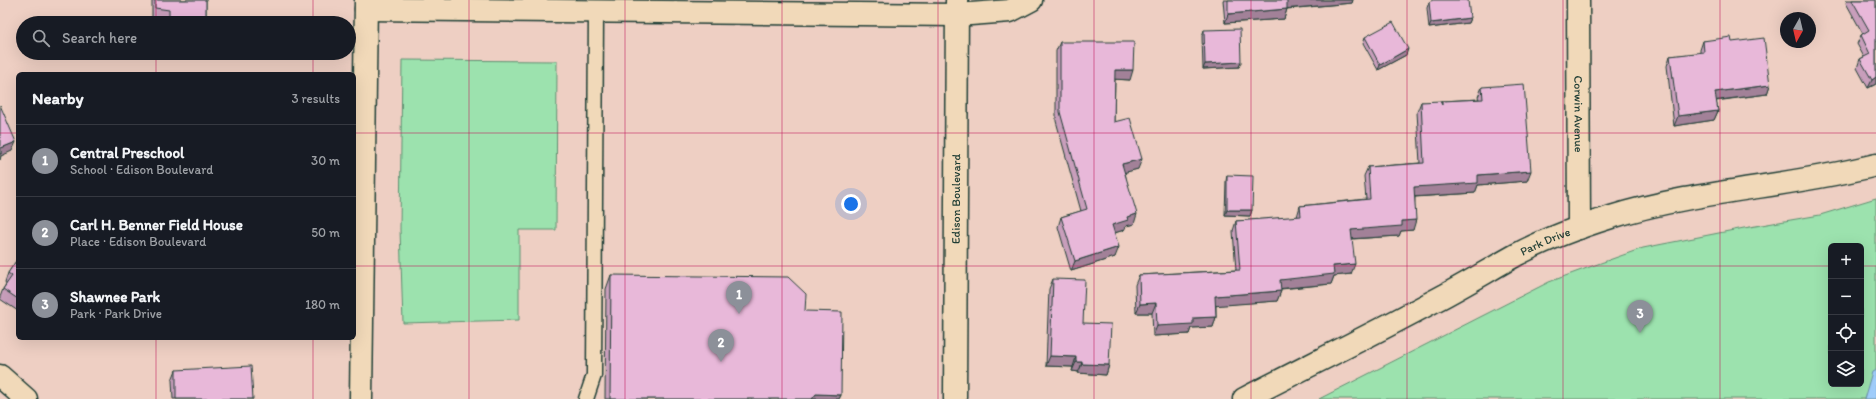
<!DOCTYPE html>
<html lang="en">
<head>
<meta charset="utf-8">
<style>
  body { margin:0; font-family:Itim,sans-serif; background:#20242c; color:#f1f3f6 }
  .controls { position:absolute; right:12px; bottom:12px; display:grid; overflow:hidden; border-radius:6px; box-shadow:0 4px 16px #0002 }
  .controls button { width:36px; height:36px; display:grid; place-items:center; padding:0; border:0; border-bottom:1px solid #363941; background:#171b24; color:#f1f3f6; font:20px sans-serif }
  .compass { position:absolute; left:1780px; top:12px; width:36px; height:36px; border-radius:50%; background:#171b24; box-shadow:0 4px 16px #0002; rotate:188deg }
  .you { position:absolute; left:851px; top:204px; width:14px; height:14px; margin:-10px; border:3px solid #fff; border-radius:50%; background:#1a73e8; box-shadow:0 0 0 6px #1a73e833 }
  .badge { display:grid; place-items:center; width:26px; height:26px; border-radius:50%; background:#8c9099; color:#fff; font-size:13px; font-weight:700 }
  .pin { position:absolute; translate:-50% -33px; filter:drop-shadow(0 1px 2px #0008) }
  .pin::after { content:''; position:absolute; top:21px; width:14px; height:12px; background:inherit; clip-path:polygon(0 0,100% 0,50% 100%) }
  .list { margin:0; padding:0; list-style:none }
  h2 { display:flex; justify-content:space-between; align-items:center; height:52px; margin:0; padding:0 16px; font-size:17px }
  h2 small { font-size:13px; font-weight:400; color:#9ea1a6 }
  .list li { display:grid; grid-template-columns:26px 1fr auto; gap:12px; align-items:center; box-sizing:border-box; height:72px; padding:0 16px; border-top:1px solid #363941 }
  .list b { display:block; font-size:15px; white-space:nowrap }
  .list p { margin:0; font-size:13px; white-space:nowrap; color:#9ea1a6 }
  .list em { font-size:13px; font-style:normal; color:#9ea1a6 }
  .icon { flex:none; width:22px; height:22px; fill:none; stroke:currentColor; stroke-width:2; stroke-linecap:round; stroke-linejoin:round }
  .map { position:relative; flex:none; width:1876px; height:399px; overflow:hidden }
  .search { position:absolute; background:#171b24; box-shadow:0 4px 16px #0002; left:16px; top:16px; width:340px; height:44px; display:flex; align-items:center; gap:10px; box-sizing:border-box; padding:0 14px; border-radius:22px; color:#9ea1a6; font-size:15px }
  .panel { position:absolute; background:#171b24; box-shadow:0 4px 16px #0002; left:16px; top:72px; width:340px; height:268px; border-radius:6px }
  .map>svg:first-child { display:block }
</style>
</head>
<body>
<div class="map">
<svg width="1876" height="399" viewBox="0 0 1876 399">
  <rect width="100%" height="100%" fill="#eecfc3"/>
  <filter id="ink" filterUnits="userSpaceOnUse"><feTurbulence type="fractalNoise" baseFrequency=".025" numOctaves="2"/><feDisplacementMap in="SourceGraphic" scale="8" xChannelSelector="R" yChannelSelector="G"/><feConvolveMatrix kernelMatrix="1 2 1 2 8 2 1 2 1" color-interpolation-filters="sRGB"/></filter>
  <g filter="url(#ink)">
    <g fill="#9ce2ae" stroke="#5e9071" fill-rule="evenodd">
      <polygon points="402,60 557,61 556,230 519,230 519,320 403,323 400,229"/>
      <path d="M1876,198V399H1319L1549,282L1595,265L1643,248L1744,228L1820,215ZM1831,246H1861V384H1831Z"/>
    </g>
    <polygon fill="#a0cdfb" stroke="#6c93ab" points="1876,370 1876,399 1864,399 1872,372"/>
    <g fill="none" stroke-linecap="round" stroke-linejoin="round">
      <defs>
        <polyline id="service" points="586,399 594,375 596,11"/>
        <g id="minor">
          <path id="s1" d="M1578,0L1579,228"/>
          <polyline points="366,9 957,15 1010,11 1031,0"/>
          <polyline points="0,376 26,399"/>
          <polyline points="361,399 366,0"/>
          <path id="s2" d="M955,399L957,1"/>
          <path id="s3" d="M1244,399C1308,366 1373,334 1436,300C1463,286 1489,270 1516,255C1546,239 1579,227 1611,217C1697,190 1789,187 1876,165"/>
        </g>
      </defs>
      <use href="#service" stroke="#1f3d34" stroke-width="17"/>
      <use href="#minor" stroke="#1f3d34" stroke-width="25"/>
      <use href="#service" stroke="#f1d9b9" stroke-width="14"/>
      <use href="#minor" stroke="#f1d9b9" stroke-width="22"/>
    </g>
    <g fill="#c89ebb" stroke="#1f3d34">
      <polygon points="152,0 206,0 206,23 165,23 165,20 152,18"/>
      <polygon points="1223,0 1353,0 1352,3 1287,9 1284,19 1225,23"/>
      <polygon points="1847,0 1876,0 1876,84 1868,88 1857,68 1860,59 1864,57 1857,44 1861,35 1863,34 1846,3"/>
      <polygon points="1429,2 1470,18 1468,23 1429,28 1427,8"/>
      <polygon points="1204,30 1241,62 1239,67 1203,69 1202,36"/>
      <polygon points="1365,37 1406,55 1378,70 1363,43"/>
      <polygon points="1703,41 1732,42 1770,85 1767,94 1716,101 1718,111 1714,120 1674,126 1667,66 1670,56 1700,53 1700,50"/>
      <polygon points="1060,42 1130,80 1115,79 1114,122 1138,169 1125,172 1134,224 1126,226 1124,230 1114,233 1115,257 1071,271 1058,227 1061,217 1081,211 1056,121 1056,51"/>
      <polygon points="1482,87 1527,181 1478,185 1475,193 1415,197 1413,230 1401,231 1399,236 1352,239 1351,274 1334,276 1331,284 1281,289 1281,291 1277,301 1216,305 1216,317 1213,327 1191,328 1189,334 1153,336 1152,313 1136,313 1135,285 1139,275 1236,270 1233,231 1236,221 1297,217 1300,206 1366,199 1364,176 1368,167 1420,163 1417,112 1421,102 1441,103 1442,101 1479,99 1478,97"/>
      <polygon points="1227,175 1252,210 1250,216 1225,215 1226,181"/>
      <polygon points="18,258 18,311 0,299 0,297 3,289 6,284 5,282 8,273"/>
      <polygon points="611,275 805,311 841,395 839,399 605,399 606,289"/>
      <polygon points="1053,279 1083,323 1109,365 1106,375 1078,373 1079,372 1072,371 1073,367 1046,366 1049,289"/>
      <polygon points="176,370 253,399 173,399 172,380"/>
    </g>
    <g fill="#a28198" stroke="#1f3d34">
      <polygon points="1286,0 1353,0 1352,3 1283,9"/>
      <polygon points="1287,9 1284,19 1225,23 1228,14"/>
      <polygon points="1470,18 1468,23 1429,28 1431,23"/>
      <polygon points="1408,49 1406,55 1378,70 1380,65"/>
      <polygon points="1241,62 1239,67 1203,69 1205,64"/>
      <polygon points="1115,70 1133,70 1130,80 1111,79"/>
      <polygon points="1876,77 1876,84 1868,88 1872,80"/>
      <polygon points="1770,85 1767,94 1712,101 1715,92"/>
      <polygon points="1718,111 1714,120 1674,126 1678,116"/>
      <polygon points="16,142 12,151 1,156 0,160 0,150 1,148"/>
      <polygon points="1142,159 1138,169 1119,174 1122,164"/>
      <polygon points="1531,171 1527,181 1478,185 1475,193 1411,197 1414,187 1478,175"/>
      <polygon points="1227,210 1252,210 1250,216 1225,215"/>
      <polygon points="1137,214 1134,224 1126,226 1124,230 1108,235 1112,225 1127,217"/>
      <polygon points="1416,220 1413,230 1401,231 1399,236 1348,239 1351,230 1402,221"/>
      <polygon points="1119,247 1115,257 1071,271 1075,261"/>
      <polygon points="1355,264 1351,274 1334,276 1331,284 1276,289 1280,280 1333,266"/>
      <polygon points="1281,291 1277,301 1212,306 1215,296"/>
      <polygon points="1156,303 1152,313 1136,313 1140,304"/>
      <polygon points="1216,317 1213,327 1191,328 1189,334 1153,336 1157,326 1193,318"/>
      <polygon points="1050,356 1076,357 1073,367 1046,366"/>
      <polygon points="1076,362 1082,362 1079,372 1072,371"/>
      <polygon points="1082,364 1109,365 1106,375 1078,373"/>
      <polygon points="816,394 841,395 839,399 812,399"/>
    </g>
    <g fill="#e8b8d9" stroke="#1f3d34">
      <polygon points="155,0 206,0 206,23 169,23 169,10 155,8"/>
      <polygon points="1228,0 1287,0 1287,9 1228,14"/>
      <polygon points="1433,0 1468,0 1470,18 1431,23 1429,2"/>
      <polygon points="1852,0 1876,0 1876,77 1872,80 1860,59 1870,54 1861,35 1869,30"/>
      <polygon points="1393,22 1408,49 1380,65 1365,37"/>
      <polygon points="1240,29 1241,62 1205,64 1204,30"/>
      <polygon points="1731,37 1732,42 1764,38 1770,85 1715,92 1718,111 1678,116 1670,56 1704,52 1703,41"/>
      <polygon points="1060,42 1134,42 1133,70 1115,70 1114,122 1130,118 1142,159 1122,164 1137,214 1127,217 1128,220 1112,225 1119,247 1075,261 1061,217 1087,209 1060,112"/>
      <polygon points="1524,84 1531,171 1478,175 1478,183 1414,187 1416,220 1402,221 1402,226 1351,230 1355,264 1333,266 1334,274 1280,280 1281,291 1215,296 1216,317 1193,318 1193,324 1157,326 1156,303 1140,304 1139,275 1240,270 1236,221 1301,216 1300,206 1370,199 1368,167 1424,163 1421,102 1440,101 1442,105 1442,101 1483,99 1482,87"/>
      <polygon points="0,105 16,142 1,148 2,153 0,154"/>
      <polygon points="1227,175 1253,176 1252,210 1227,210"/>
      <polygon points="18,258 18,299 3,289 12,276 8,273"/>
      <polygon points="611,275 788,277 806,294 805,311 842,312 841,395 816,394 812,399 610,399"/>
      <polygon points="1053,279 1085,280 1083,323 1111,324 1109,365 1082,364 1082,362 1076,362 1076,357 1050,356"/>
      <polygon points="251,366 253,399 176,399 176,370"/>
    </g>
  </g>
  <path fill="none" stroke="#c2185b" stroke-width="1" stroke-opacity="0.55" d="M156,0V23M313,0V23M469,0V399M625,0V399M782,0V399M938,0V399M1094,0V399M1251,0V399M1407,0V399M1563,0V399M1720,0V399M156,53V74M313,53V74M0,133H18M354,133H1876M0,266H18M354,266H1831M1861,266H1876M156,338V399M313,338V399"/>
  <g text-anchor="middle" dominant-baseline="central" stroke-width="4" stroke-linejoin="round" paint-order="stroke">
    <g font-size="12" fill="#1f3d34" stroke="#f1d9b9">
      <text stroke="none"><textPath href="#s1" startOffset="114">Corwin Avenue</textPath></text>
      <text stroke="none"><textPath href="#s2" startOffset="200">Edison Boulevard</textPath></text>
      <text stroke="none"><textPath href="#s3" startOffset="340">Park Drive</textPath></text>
    </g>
  </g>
</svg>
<div class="controls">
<button>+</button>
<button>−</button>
<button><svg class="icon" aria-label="locate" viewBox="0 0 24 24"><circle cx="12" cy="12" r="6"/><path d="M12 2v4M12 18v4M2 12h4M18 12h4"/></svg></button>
<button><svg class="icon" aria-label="layers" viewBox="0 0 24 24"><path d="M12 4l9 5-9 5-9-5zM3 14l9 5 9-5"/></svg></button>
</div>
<svg class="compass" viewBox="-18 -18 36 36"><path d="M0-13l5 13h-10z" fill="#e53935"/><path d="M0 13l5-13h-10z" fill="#9ea1a6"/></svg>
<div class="you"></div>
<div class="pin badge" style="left:739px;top:314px">1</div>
<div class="pin badge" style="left:721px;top:362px">2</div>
<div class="pin badge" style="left:1640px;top:333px">3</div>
<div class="search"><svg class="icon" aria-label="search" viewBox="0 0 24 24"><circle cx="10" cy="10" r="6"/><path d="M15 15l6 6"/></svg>Search here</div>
<section class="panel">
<h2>Nearby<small>3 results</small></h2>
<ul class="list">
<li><span class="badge">1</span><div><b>Central Preschool</b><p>School · Edison Boulevard</p></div><em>30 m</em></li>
<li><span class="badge">2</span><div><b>Carl H. Benner Field House</b><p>Place · Edison Boulevard</p></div><em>50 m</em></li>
<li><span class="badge">3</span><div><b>Shawnee Park</b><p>Park · Park Drive</p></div><em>180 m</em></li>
</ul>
</section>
</div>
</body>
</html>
